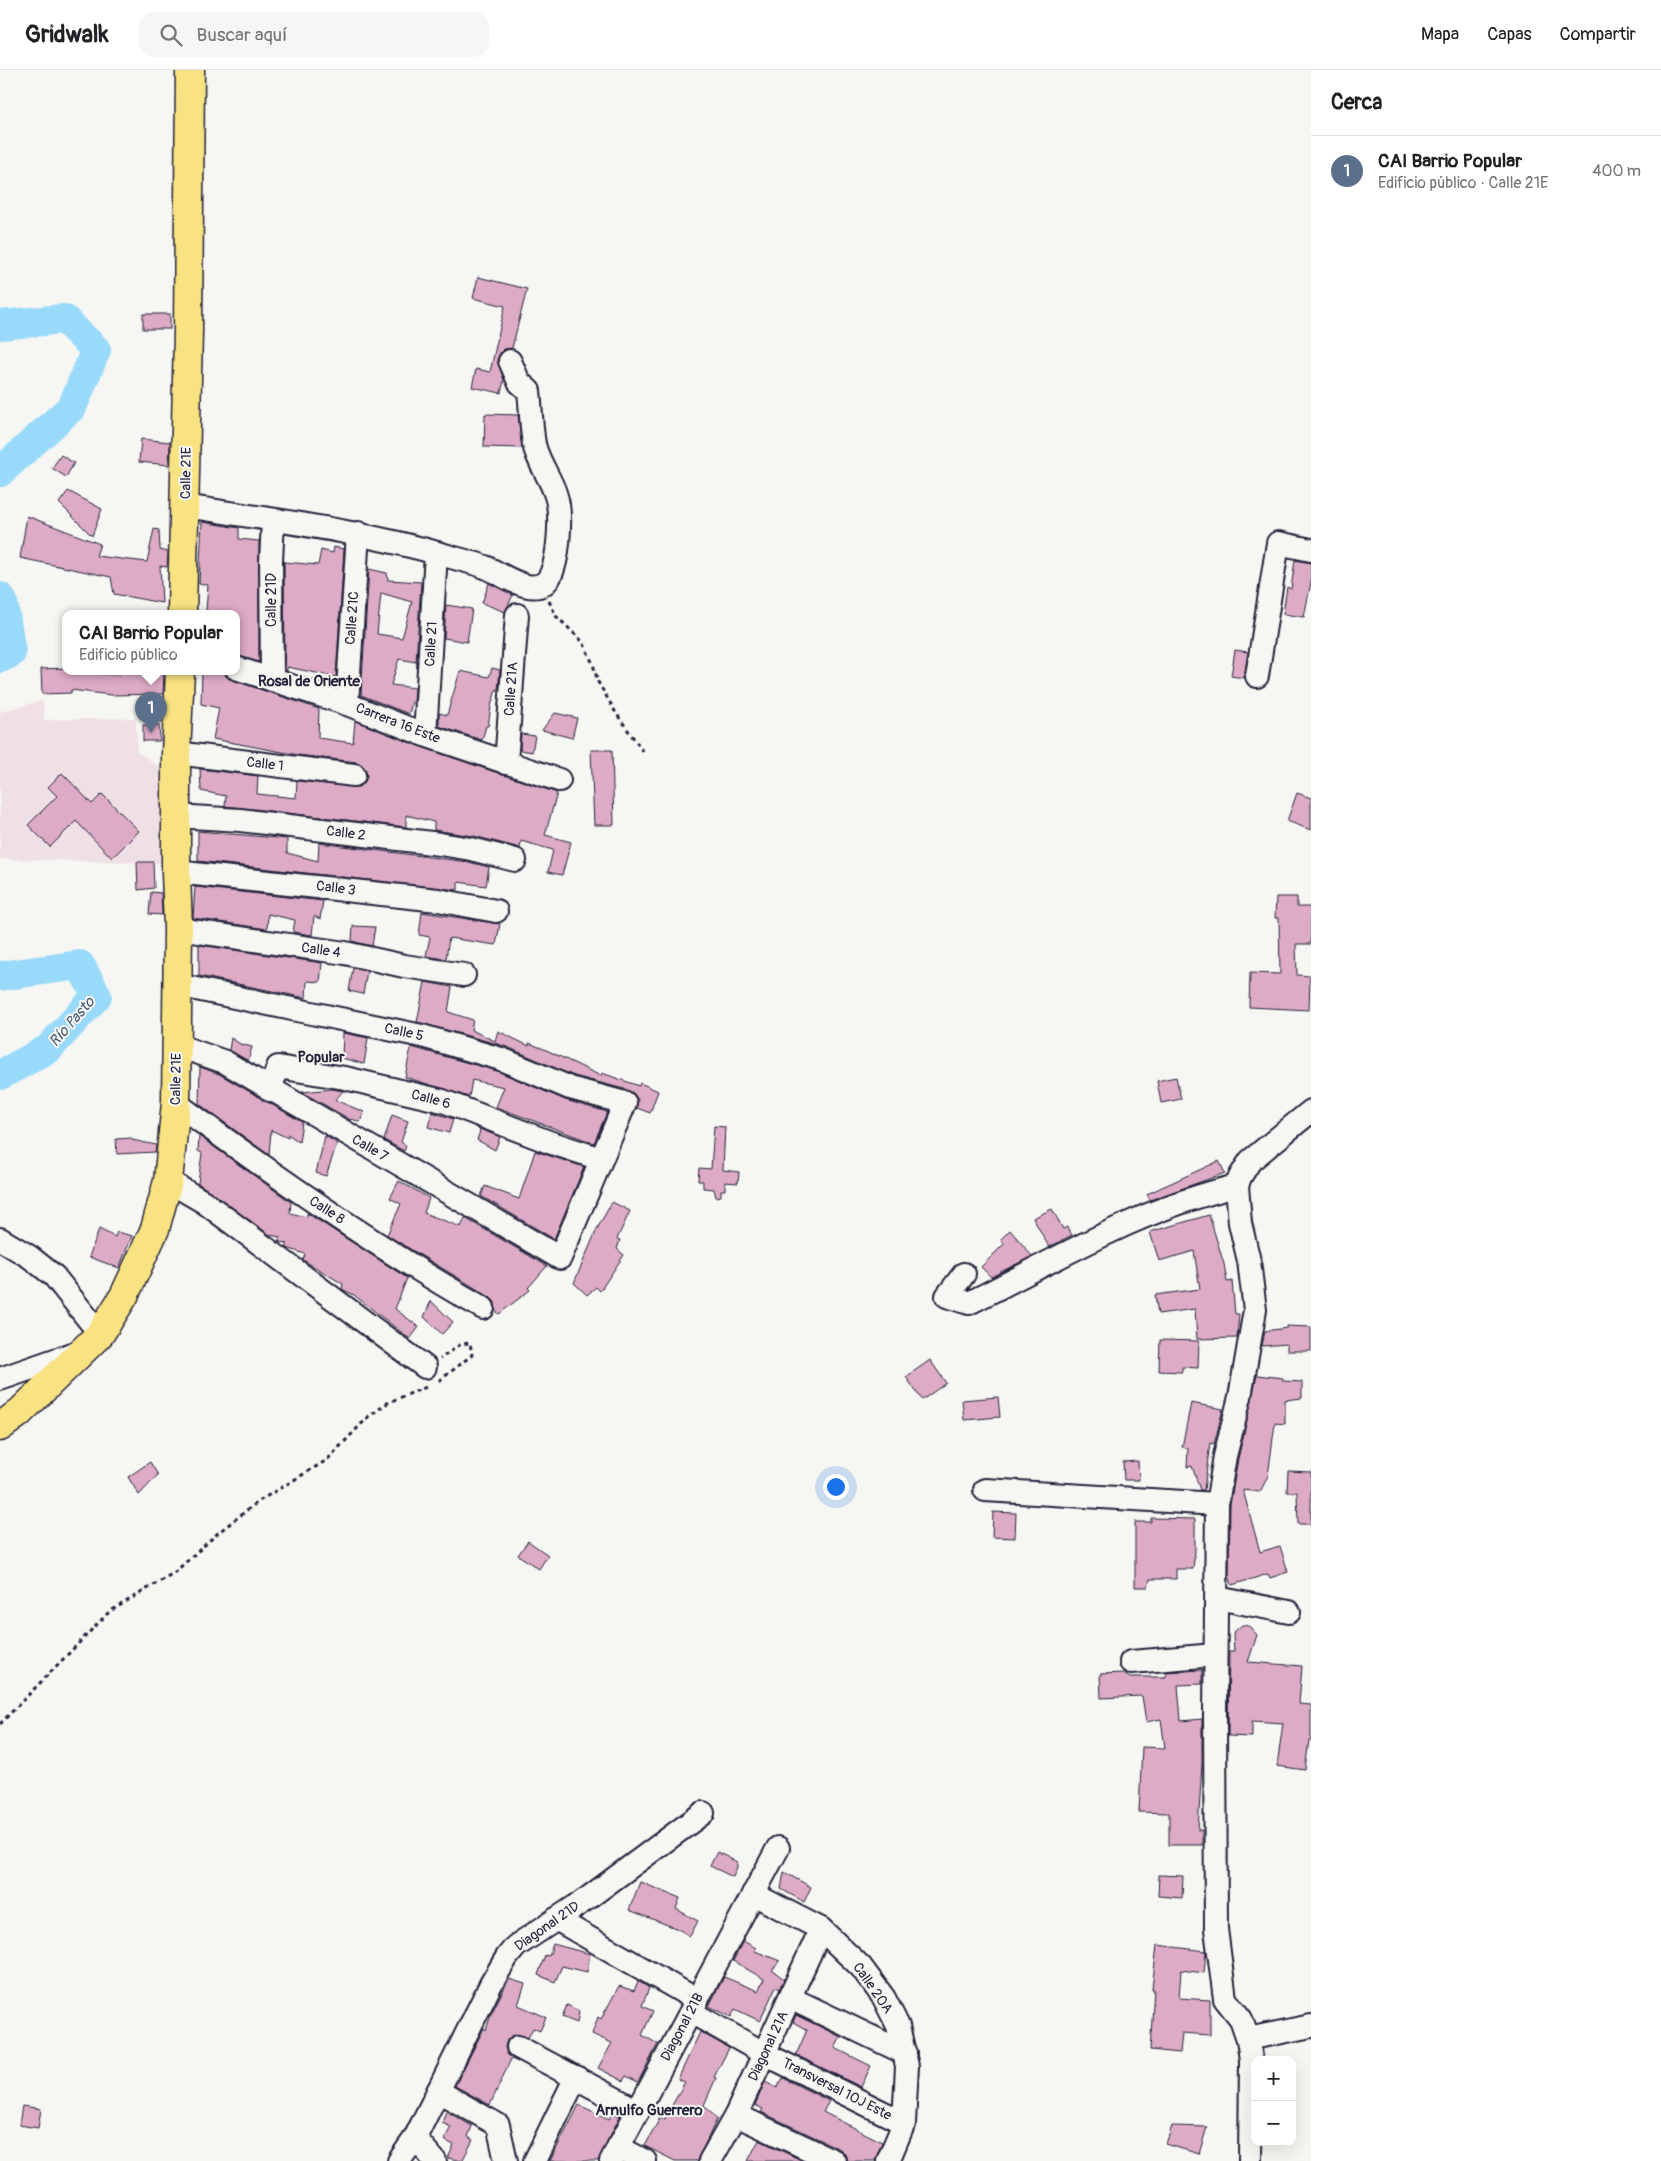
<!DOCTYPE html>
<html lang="es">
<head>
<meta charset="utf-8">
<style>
  body { margin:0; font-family:Pangolin,sans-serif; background:#f6f6f6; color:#202124 }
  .controls { position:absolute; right:15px; bottom:15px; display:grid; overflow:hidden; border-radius:10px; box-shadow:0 5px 20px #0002 }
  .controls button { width:45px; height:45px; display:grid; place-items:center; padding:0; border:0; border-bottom:1px solid #e0e0e0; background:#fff; color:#202124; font:25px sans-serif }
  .you { position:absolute; left:835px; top:1416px; width:18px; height:18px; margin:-12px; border:4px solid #fff; border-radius:50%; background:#1a73e8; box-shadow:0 0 0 8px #1a73e833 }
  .badge { display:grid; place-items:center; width:32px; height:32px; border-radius:50%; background:#d93025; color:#fff; font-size:16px; font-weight:700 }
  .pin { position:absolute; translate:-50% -41px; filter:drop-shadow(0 1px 2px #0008) }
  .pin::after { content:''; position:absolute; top:26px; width:18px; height:15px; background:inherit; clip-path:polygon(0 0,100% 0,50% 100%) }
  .popup { position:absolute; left:62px; top:540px; width:178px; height:65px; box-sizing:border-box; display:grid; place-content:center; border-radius:10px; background:#fff; filter:drop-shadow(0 1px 4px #0005); font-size:16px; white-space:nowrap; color:#757577 }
  .popup b { font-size:19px; color:#202124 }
  .popup::after { content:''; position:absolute; left:50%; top:100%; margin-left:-10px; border:10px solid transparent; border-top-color:#fff }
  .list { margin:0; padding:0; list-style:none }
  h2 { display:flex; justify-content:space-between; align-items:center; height:65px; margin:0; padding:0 20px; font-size:21px }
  h2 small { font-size:16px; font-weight:400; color:#757577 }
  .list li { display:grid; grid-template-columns:32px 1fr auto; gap:15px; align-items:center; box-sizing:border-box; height:70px; padding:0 20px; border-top:1px solid #e0e0e0 }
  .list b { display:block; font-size:19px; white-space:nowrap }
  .list p { margin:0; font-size:16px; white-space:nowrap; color:#757577 }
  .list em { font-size:16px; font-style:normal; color:#757577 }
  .icon { flex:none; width:28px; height:28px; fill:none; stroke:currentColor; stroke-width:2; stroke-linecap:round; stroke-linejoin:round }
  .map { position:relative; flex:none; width:1311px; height:2091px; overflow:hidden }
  header { display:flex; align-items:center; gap:30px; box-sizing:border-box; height:70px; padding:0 25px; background:#fff; border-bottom:1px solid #e0e0e0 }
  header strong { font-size:24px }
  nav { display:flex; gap:28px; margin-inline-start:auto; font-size:18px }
  .search { width:350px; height:45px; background:#f6f6f6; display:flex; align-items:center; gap:12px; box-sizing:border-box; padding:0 18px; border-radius:15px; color:#757577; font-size:19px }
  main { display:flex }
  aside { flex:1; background:#fff }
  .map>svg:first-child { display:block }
</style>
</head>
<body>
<header>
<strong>Gridwalk</strong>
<div class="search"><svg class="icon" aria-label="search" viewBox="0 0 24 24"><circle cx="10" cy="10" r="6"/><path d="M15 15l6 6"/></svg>Buscar aquí</div>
<nav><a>Mapa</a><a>Capas</a><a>Compartir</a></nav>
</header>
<main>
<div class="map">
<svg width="1311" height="2091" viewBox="0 0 1311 2091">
  <rect width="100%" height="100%" fill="#f6f6f2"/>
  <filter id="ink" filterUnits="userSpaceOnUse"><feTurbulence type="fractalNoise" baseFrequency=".02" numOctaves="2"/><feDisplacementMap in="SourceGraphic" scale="10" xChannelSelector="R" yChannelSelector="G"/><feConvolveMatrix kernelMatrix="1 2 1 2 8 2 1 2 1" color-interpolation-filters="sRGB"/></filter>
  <g filter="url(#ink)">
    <polygon fill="#efe0e5" points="43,630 44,650 136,648 137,682 163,699 161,793 0,789 0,642"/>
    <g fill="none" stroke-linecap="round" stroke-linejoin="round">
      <g stroke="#99dafb" stroke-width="30">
        <polyline points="0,255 64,249 96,280 72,337 0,402"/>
        <polyline points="0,527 3,532 11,583 0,588"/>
        <polyline points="0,906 80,895 97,926 48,979 0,1005"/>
      </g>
    </g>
    <g fill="#deabc6" stroke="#22223b" fill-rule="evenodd">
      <polygon points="478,207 527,219 512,278 504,279 497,289 504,310 501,323 472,317 476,299 490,302 505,236 473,228"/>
      <rect x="143" y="244" width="27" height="15"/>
      <polygon points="485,344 518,345 522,378 484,377"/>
      <polygon points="141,369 170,372 169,395 139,392"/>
      <polygon points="61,385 74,393 66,407 52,398"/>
      <polygon points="68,421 102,439 92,466 59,433"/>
      <polygon points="27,446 100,474 96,486 147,492 154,459 159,460 160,480 168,482 167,497 160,496 162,533 114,524 111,507 20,488"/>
      <polygon points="202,452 239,458 239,469 259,471 259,592 236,585 236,544 217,544 206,541 208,515 199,514"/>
      <polygon points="334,477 344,479 336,607 287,597 287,601 285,600 284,492 318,495 321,480 333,483"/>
      <polygon points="1295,490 1311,493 1311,512 1304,547 1283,544 1287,517 1291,519"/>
      <path d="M369,499L387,503L388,510L421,512L416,592L399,589L391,615L415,618L414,632H412L409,644L361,625ZM381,523L412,532L402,568L377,564Z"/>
      <polygon points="489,513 513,525 505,542 482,533"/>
      <polygon points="446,535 472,539 467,572 444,568"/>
      <polygon points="1235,580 1248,582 1244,608 1231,606"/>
      <polygon points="66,598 66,602 119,605 119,602 133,602 134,604 164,602 163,624 111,625 71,620 71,623 42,624 41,599"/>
      <polygon points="492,598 500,600 498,620 496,620 491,636 488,656 486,656 482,670 439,656 439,643 447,645 460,601 489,607"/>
      <polygon points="202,602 224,602 227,607 232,610 319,639 318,668 353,673 355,651 421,677 557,723 545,765 571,772 562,805 548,802 553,780 521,771 520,778 474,766 434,760 434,752 406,745 406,757 225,736 226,726 201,721 200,699 258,706 257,724 296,728 297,711 359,717 365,712 367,706 366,700 362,695 356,692 298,685 213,669 219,638 201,634"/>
      <polygon points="555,643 577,648 572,668 542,660"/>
      <polygon points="143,655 159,655 160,671 143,671"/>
      <polygon points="521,664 535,666 532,682 520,680"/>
      <polygon points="591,680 612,680 614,755 594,755"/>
      <polygon points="62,703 92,734 102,724 139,761 112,788 76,751 50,777 28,755 57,726 48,717"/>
      <polygon points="1297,723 1311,728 1311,760 1287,751"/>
      <polygon points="198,761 287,769 287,783 318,791 319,773 468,792 489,797 486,816 458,812 458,820 198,791"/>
      <polygon points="137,792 153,792 154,818 138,820"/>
      <polygon points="195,817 323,831 320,849 314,846 312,865 293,862 295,850 268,844 267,859 193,848"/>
      <polygon points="151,822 161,823 162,845 149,844"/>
      <polygon points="1276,827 1297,827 1297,837 1311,837 1311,874 1296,874 1297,905 1310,906 1309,940 1249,937 1250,903 1280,904 1279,848 1275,848"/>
      <polygon points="422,842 500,854 496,875 449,868 446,889 426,886 430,867 419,865"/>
      <polygon points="353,856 375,857 372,876 352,871"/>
      <polygon points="199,875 322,893 320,912 307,911 306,928 199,906"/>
      <polygon points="353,898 367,901 363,924 349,921"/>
      <polygon points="425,912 452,917 448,942 473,950 471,960 495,971 498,961 529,976 529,973 544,979 601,1006 602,1003 639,1016 640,1013 658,1021 650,1043 637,1038 638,1030 634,1024 628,1020 574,1006 505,976 417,952"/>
      <polygon points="343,963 368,968 364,994 342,988"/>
      <polygon points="231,968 240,974 252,977 248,991 229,980"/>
      <polygon points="411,977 497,1001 565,1030 607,1042 594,1073 496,1037 504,1017 472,1010 469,1027 405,1007"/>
      <polygon points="200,997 219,1004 302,1052 299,1072 288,1064 288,1068 271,1060 269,1085 199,1034"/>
      <polygon points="1176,1007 1181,1029 1161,1033 1157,1011"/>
      <polygon points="332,1019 343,1021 335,1030 364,1042 360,1052 352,1049 351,1050 302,1022"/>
      <polygon points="432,1042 453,1049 449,1063 428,1057"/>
      <polygon points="392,1045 408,1051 401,1072 406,1076 404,1081 384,1070"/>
      <polygon points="714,1056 725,1057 723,1100 739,1102 738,1113 725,1112 725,1120 721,1120 721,1126 716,1127 714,1119 703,1118 703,1111 698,1111 699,1098 711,1099"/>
      <polygon points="477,1058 500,1067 495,1080 477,1070 480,1061"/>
      <polygon points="199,1066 291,1132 290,1143 307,1147 307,1143 407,1208 395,1239 419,1257 410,1269 354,1225 342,1219 343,1214 303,1190 305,1184 287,1178 287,1174 278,1171 280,1167 270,1165 198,1113 202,1083 198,1081"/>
      <polygon points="325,1066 337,1073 326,1106 316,1103"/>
      <polygon points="132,1068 132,1070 156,1075 155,1082 117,1084 116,1069"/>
      <polygon points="535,1081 584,1097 554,1169 481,1126 485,1116 519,1129"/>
      <polygon points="1219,1091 1225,1103 1150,1130 1147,1124"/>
      <polygon points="399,1111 429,1128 424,1143 461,1157 465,1148 547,1196 528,1218 530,1220 499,1244 495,1241 495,1232 490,1227 387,1165 401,1134 390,1128"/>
      <polygon points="612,1132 630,1141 617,1169 620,1170 617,1179 624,1185 600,1221 596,1217 587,1225 574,1213 597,1159"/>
      <polygon points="1052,1139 1063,1159 1067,1157 1072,1165 1049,1177 1033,1148"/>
      <polygon points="1209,1145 1224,1194 1227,1212 1232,1211 1235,1244 1239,1244 1237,1268 1197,1269 1195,1239 1158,1244 1155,1225 1200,1219 1194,1181 1159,1191 1150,1162"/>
      <polygon points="99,1159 115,1167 117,1162 132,1166 119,1198 89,1187"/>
      <polygon points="1010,1160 1032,1186 991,1207 981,1197 1004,1174 1001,1169"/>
      <polygon points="431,1231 453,1252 442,1264 424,1247"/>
      <polygon points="1287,1256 1311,1257 1311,1281 1287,1281 1287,1274 1262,1276 1265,1261 1287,1258"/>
      <polygon points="1160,1270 1199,1271 1198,1298 1182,1297 1182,1302 1159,1301"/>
      <polygon points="930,1290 946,1313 922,1330 906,1307"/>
      <polygon points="1257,1305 1283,1308 1283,1311 1302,1312 1302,1328 1285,1330 1285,1354 1275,1353 1268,1406 1260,1422 1243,1420 1260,1482 1280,1476 1288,1502 1270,1508 1268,1504 1232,1515 1229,1506 1230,1435 1238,1389"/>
      <polygon points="998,1327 1000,1347 964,1350 962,1330"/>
      <polygon points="1191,1333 1223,1339 1214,1374 1210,1373 1204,1420 1200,1420 1192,1396 1187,1397 1188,1378 1182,1377"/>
      <polygon points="1138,1391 1139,1410 1124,1410 1123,1392"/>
      <polygon points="150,1392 158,1405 139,1425 128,1407"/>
      <polygon points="1288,1401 1311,1402 1311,1454 1298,1454 1297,1422 1287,1422"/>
      <polygon points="993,1442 1016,1443 1015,1468 992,1467"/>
      <polygon points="1151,1448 1195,1449 1195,1480 1193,1499 1176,1499 1176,1509 1150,1509 1148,1517 1135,1517 1135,1452 1151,1452"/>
      <polygon points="528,1471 548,1485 539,1499 518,1485"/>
      <polygon points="1242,1555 1249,1556 1257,1565 1248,1592 1302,1596 1299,1634 1311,1635 1311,1670 1309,1670 1305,1700 1277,1696 1283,1653 1252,1651 1252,1667 1228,1666 1229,1581 1234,1581 1233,1563"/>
      <polygon points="1202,1600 1202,1614 1178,1615 1181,1651 1202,1649 1202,1693 1198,1760 1202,1760 1202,1775 1169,1775 1169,1743 1139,1742 1142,1677 1165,1678 1161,1649 1146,1652 1142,1626 1101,1628 1100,1604 1124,1603 1130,1607 1166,1607 1166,1602"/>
      <polygon points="717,1782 737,1792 737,1797 733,1807 710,1796"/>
      <polygon points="784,1802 811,1817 804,1832 781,1819"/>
      <polygon points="1159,1805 1183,1806 1182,1828 1158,1826"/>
      <polygon points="640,1812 680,1828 676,1839 698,1851 690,1866 678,1859 629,1840"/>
      <polygon points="743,1871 756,1878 755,1881 780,1891 772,1900 784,1909 779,1919 776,1916 760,1951 735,1939 731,1947 709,1936 724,1907 758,1921 764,1909 733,1891"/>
      <polygon points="553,1874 590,1884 587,1902 562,1896 555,1912 538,1905 545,1885 549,1886"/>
      <polygon points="1157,1875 1206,1881 1204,1903 1181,1900 1179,1928 1210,1930 1210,1965 1182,1963 1180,1983 1150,1980 1154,1919 1152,1919"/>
      <polygon points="509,1909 525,1914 518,1935 546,1947 540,1961 533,1958 528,1968 517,1964 507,1970 505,1977 507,1984 518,1992 511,1989 490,2035 455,2016 484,1958 486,1960 491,1944"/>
      <polygon points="638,1911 649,1918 642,1936 653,1941 642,1965 658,1974 638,2012 626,2006 623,2011 598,1998 612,1973 592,1964 598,1947 601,1949 619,1916 634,1921"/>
      <polygon points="567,1935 579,1941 577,1953 562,1947"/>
      <polygon points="796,1945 841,1967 835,1978 871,1996 861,2017 796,1985 807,1960 793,1952"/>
      <polygon points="700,1962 729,1978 714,2007 716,2008 704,2035 717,2049 697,2091 675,2091 645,2076 660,2048 664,2050 685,2012 678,2009"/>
      <polygon points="783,2008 829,2031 823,2042 882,2072 875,2091 847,2091 845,2084 840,2079 761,2042 763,2039 755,2035 765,2012 777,2018"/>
      <polygon points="579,2035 609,2049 613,2042 620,2046 598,2091 550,2091"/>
      <polygon points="22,2036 41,2039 38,2058 19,2055"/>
      <polygon points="446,2041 472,2056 468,2067 473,2070 462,2091 448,2088 454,2075 444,2070 451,2057 442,2053"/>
      <polygon points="1172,2056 1207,2057 1199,2084 1166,2074"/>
      <polygon points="759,2070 803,2091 748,2091"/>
    </g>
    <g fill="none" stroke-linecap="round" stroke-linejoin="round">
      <defs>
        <g id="minor">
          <path d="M185,436C273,450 362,461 448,486C460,490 473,492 485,497C501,503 535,530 549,508C559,491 562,444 556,426C551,408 538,393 534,374C531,357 531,338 529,321L519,312L510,291"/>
          <polyline points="236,598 347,634 425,665 559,710"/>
          <polyline points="1257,606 1278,473 1311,480"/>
          <polyline points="272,610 271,492 273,450"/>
          <polyline points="347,634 358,463"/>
          <polyline points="425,665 436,483"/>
          <polyline points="176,683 354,705"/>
          <polyline points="506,693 517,545"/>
          <polyline points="176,746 240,750 440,774 471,779 515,790"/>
          <polyline points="176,802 438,830 496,841"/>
          <polyline points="178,859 345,883 404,896 464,905"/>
          <polyline points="176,975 225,992 560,1188 625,1033 570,1018 501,989 422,966 177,915"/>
          <polyline points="270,1020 278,997 345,1008 443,1031 549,1072 601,1089"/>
          <path d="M176,1033C274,1106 376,1177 483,1238"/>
          <polyline points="168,1111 204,1132 425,1297"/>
          <polyline points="0,1169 30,1187 54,1206 100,1264"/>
          <path d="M964,1204L947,1226L969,1233C1056,1190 1141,1138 1237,1116"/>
          <polyline points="0,1309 81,1281"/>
          <polyline points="985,1420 1217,1434"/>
          <polyline points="1217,1528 1289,1542"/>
          <polyline points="1131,1592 1215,1585"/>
          <polyline points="753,1824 821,1859 861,1897 884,1928 898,1956 907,1996 904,2053 888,2091"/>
          <polyline points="556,1849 697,1930"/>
          <polyline points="790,1928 905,1983"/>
          <polyline points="691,1942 765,1984 904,2053"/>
          <polyline points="1248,1969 1311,1956"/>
          <polyline points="518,1977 638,2041"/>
          <polyline points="438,2021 498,2055 506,2091"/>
          <polyline points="736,2045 834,2091"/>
          <polyline points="415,2068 435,2091"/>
          <polyline points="618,2077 645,2091"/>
          <polyline points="399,2091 415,2068 491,1914 507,1887 516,1876 588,1828 703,1743"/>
          <polyline points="535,2091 576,2007"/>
          <polyline points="611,2091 778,1778"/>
          <polyline points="710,2091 736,2045 821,1859"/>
          <polyline points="1250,2091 1251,1990 1248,1969 1241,1949 1225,1929 1216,1859 1215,1644 1217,1434 1225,1386 1240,1327 1255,1240 1249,1191 1240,1153 1237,1116 1240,1107 1250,1091 1311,1041"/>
        </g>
        <g id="major">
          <polyline points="182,544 188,262 190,0"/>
          <polyline points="0,1357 19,1343 100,1264 124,1226 155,1159 168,1111 176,1033 178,859 176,802 176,683 180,602"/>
        </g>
      </defs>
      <use href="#minor" stroke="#22223b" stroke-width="26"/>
      <use href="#major" stroke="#22223b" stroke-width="31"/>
      <g stroke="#22223b" stroke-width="3" stroke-dasharray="4 4" stroke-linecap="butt">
        <polyline points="549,531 556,546 583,572 593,594 598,612 616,643 644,683"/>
        <polyline points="439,1311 472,1285 470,1273 461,1274 440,1289"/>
        <polyline points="0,1654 109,1542 175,1502 219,1462 259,1431 327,1390 368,1347 389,1332 429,1316"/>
      </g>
      <use href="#minor" stroke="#f6f6f2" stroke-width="22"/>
      <use href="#major" stroke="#f8e281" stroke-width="28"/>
    </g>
  </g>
  <g text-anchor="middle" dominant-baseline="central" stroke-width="4" stroke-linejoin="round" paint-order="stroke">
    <g font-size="14" fill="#22223b" stroke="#f6f6f2">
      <text transform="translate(186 403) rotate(-89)">Calle 21E</text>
      <text transform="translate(271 530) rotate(-90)">Calle 21D</text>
      <text transform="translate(352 548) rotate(-86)">Calle 21C</text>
      <text transform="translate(431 574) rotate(-87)">Calle 21</text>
      <text transform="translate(511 619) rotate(-86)">Calle 21A</text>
      <text transform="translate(398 653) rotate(21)">Carrera 16 Este</text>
      <text transform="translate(265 694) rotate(7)">Calle 1</text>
      <text transform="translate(346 763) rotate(7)">Calle 2</text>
      <text transform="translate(336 818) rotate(7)">Calle 3</text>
      <text transform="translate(321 880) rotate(8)">Calle 4</text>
      <text transform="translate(404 962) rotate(12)">Calle 5</text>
      <text transform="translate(176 1009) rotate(-89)">Calle 21E</text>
      <text transform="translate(431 1029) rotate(15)">Calle 6</text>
      <text transform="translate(370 1078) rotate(30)">Calle 7</text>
      <text transform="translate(327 1140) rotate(33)">Calle 8</text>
      <text transform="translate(547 1856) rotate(-35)">Diagonal 21D</text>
      <text transform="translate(873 1918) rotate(55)">Calle 20A</text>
      <text transform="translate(682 1957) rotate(-62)">Diagonal 21B</text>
      <text transform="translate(768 1976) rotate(-65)">Diagonal 21A</text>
      <text transform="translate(837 2019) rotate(27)">Transversal 10J Este</text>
    </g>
    <g font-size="15" font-weight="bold" fill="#22223b" stroke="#f6f6f2">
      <text x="309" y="611">Rosal de Oriente</text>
      <text x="321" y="987">Popular</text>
      <text x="649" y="2040">Arnulfo Guerrero</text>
    </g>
    <g font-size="15" font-style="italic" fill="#465975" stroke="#f6f6f2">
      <text transform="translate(72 952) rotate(-49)">Río Pasto</text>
    </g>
  </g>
</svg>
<div class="controls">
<button>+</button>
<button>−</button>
</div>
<div class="you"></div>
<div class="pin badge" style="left:151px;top:663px;background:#5c6f8a">1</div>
<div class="popup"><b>CAI Barrio Popular</b>Edificio público</div>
</div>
<aside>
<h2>Cerca<small></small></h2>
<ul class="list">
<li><span class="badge" style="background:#5c6f8a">1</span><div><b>CAI Barrio Popular</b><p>Edificio público · Calle 21E</p></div><em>400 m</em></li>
</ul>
</aside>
</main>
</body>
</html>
